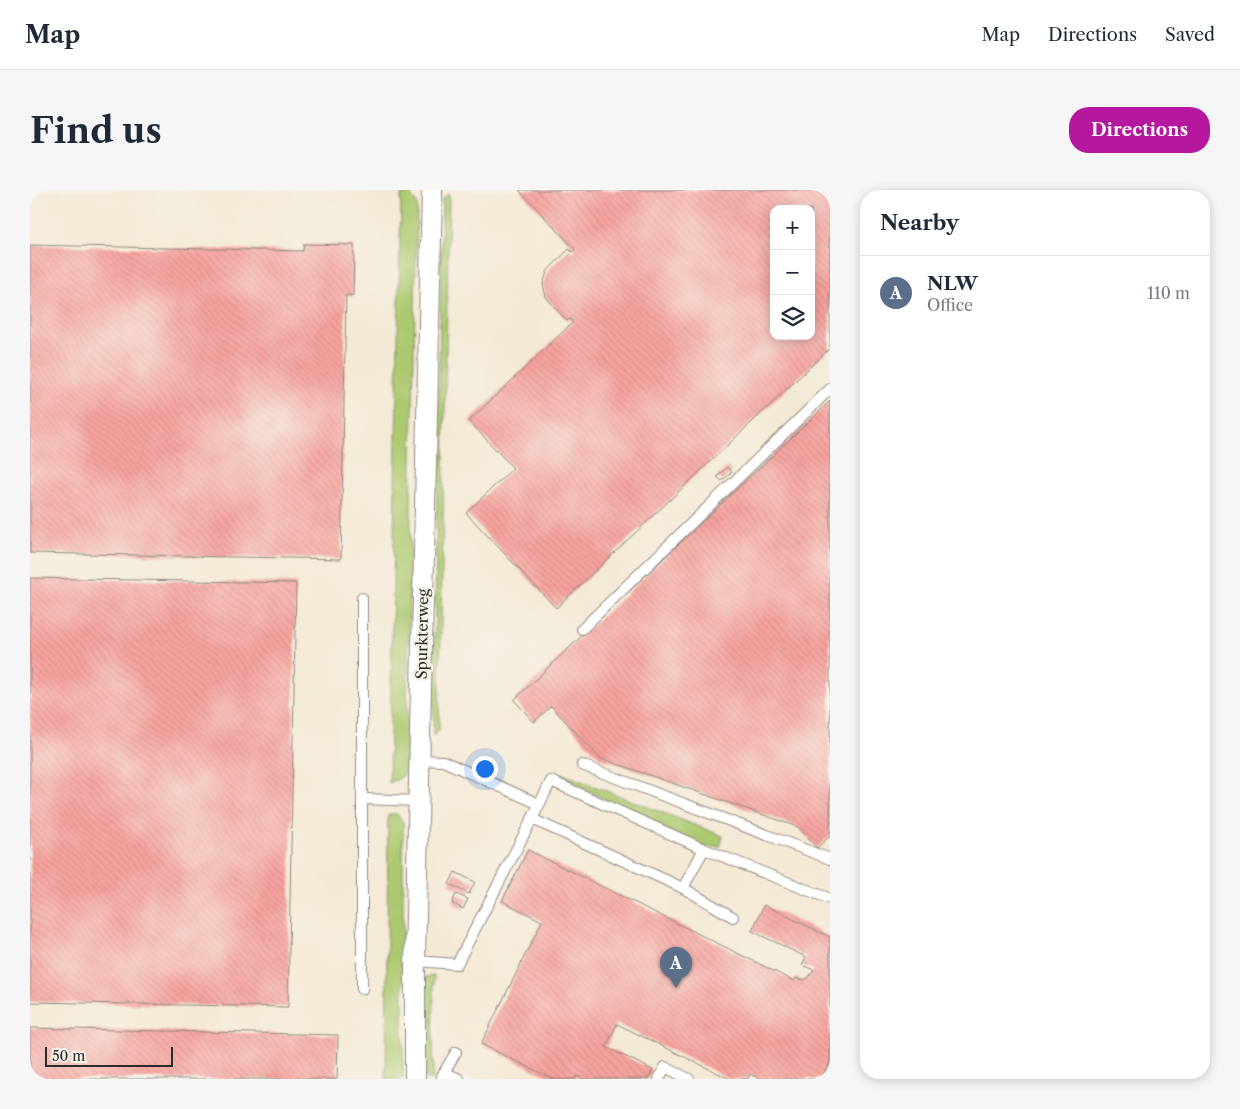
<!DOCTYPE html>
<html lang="en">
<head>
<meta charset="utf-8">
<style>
  body { margin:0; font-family:"Libre Caslon Text",serif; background:#f6f6f7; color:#1f2937 }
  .controls { position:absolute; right:15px; top:15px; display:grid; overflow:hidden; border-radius:10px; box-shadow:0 2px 12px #0003 }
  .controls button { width:45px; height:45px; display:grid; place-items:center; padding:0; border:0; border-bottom:1px solid #e0e1e3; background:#fff; color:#1f2937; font:25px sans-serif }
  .scale { position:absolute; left:15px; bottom:12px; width:128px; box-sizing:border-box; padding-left:5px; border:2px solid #2b2b2b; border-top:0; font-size:14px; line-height:18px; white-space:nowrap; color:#2b2b2b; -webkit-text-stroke:4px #f7f3e8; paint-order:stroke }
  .you { position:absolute; left:454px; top:578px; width:18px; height:18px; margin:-12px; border:4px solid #fff; border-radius:50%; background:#1a73e8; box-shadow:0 0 0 8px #1a73e833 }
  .badge { display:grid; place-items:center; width:32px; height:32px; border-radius:50%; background:#b5179e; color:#fff; font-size:16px; font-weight:700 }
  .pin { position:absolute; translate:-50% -41px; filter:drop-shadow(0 1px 2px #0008) }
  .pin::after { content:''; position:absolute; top:26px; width:18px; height:15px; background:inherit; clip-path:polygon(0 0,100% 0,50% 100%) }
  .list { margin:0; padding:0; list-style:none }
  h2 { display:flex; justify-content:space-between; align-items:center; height:65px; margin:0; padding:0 20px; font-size:21px }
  h2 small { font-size:16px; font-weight:400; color:#747a83 }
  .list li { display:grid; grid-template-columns:32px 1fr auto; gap:15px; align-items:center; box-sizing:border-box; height:75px; padding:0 20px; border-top:1px solid #e0e1e3 }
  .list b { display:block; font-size:19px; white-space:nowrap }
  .list p { margin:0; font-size:16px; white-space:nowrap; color:#747a83 }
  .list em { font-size:16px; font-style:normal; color:#747a83 }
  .icon { flex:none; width:28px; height:28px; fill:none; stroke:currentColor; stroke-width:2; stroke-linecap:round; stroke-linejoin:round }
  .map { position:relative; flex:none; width:800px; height:889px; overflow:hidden; border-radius:20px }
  header { display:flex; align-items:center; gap:30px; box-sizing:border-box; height:70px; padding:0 25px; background:#fff; border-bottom:1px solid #e0e1e3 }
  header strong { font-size:24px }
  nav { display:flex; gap:28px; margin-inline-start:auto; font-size:18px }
  .intro { display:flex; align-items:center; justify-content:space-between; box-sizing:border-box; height:120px; padding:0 30px }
  h1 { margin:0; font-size:35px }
  .button { padding:12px 22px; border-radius:20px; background:#b5179e; color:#fff; font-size:18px; font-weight:700 }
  main { display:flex; gap:30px; padding:0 30px }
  aside { flex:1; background:#fff; border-radius:20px; box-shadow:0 2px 12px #0003 }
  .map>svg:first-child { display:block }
</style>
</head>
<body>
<header>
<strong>Map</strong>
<nav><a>Map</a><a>Directions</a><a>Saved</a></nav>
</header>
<div class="intro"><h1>Find us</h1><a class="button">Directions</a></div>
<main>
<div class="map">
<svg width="800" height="889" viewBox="0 0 800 889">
  <defs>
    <pattern id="building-back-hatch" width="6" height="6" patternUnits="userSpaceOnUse" patternTransform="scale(1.25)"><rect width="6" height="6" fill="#f7a39e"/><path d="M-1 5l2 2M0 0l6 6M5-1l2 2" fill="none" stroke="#d48c88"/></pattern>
  </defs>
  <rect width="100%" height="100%" fill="#f7f3e8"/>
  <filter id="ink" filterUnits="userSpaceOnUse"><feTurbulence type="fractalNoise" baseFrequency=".02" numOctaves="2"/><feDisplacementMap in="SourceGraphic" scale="10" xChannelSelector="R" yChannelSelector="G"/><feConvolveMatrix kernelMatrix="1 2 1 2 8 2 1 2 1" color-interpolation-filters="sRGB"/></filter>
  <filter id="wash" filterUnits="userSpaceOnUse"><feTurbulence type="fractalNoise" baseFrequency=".0096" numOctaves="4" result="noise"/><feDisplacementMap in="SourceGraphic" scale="20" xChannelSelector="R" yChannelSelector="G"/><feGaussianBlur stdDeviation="1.12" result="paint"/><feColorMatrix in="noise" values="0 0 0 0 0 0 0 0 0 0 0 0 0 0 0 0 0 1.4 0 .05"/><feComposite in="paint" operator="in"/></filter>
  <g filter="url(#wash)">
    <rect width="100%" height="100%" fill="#f4e9d5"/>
    <g fill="#adc970" stroke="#6c7a4e">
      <polygon points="380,4 387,14 376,574 375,584 368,589 359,593 371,5"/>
      <polygon points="419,4 409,541 403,546 412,9"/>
      <polygon points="533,584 693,646 690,657 672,657 532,588"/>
      <polygon points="358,624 367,624 373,633 373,889 356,889"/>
      <polygon points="404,786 403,889 396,889 396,787"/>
    </g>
    <g id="blocks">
      <g fill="url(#building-back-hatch)" fill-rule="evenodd">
        <path d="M489,0H800V158L526,418L436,323L483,278L439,231L543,132L540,129L537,131L520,112L516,107L513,94L517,82L521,77L539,59L542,62L545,59ZM744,19H781V146H744Z"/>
        <polygon points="274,54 324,55 323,106 316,105 311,369 0,363 0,55 273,61"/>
        <polygon points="800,211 800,646 787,658 768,637 570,568 521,516 504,532 484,510"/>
        <polygon points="697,277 702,282 692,291 687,287"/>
        <polygon points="0,388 266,393 258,817 0,812"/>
        <polygon points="498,660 764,791 766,788 773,790 777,789 784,780 772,775 776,767 722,741 734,715 800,747 800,872 792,889 730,889 720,884 718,889 700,889 587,834 576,857 623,880 618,889 553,889 546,886 545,889 523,889 451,854 512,731 472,711"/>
        <polygon points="425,682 445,692 439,704 419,694"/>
        <polygon points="426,704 438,709 433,719 422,713"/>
        <polygon points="0,838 308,845 307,889 0,889"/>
      </g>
    </g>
  </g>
  <g filter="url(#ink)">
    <use href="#blocks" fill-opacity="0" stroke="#908a80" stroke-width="1"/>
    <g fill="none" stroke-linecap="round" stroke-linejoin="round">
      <defs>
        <g id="service">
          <polyline points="332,408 332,799"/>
          <polyline points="552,439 800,199"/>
          <polyline points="389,570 413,571 509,614"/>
          <polyline points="552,575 800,669"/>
          <polyline points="332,609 389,611"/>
          <polyline points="502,629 521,591 674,659"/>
          <polyline points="653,698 674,659 800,709"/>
          <polyline points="385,771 427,774 502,629 653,698 703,727"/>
          <polyline points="414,882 429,889"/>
          <polyline points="412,889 412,886 426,862"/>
          <polyline points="629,889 635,877 659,889"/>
        </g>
        <polyline id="minor" points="385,889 385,771 402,0"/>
      </defs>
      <use href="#service" stroke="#908a80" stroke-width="12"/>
      <use href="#minor" stroke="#908a80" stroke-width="22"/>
      <use href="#service" stroke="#fff" stroke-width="10"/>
      <use href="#minor" stroke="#fff" stroke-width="20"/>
    </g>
  </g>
  <g text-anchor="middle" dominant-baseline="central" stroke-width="5" stroke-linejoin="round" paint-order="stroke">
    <g font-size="15" fill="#2b2b2b" stroke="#f7f3e8">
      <text transform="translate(392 444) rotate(-89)">Spurkterweg</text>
    </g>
  </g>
</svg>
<div class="controls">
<button>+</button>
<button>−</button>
<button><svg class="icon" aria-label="layers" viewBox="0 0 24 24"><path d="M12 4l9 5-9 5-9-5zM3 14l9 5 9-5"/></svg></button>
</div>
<div class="scale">50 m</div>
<div class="you"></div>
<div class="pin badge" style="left:646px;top:798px;background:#5c6f8a">A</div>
</div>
<aside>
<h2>Nearby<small></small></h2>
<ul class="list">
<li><span class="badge" style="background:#5c6f8a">A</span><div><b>NLW</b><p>Office</p></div><em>110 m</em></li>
</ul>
</aside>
</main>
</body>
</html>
